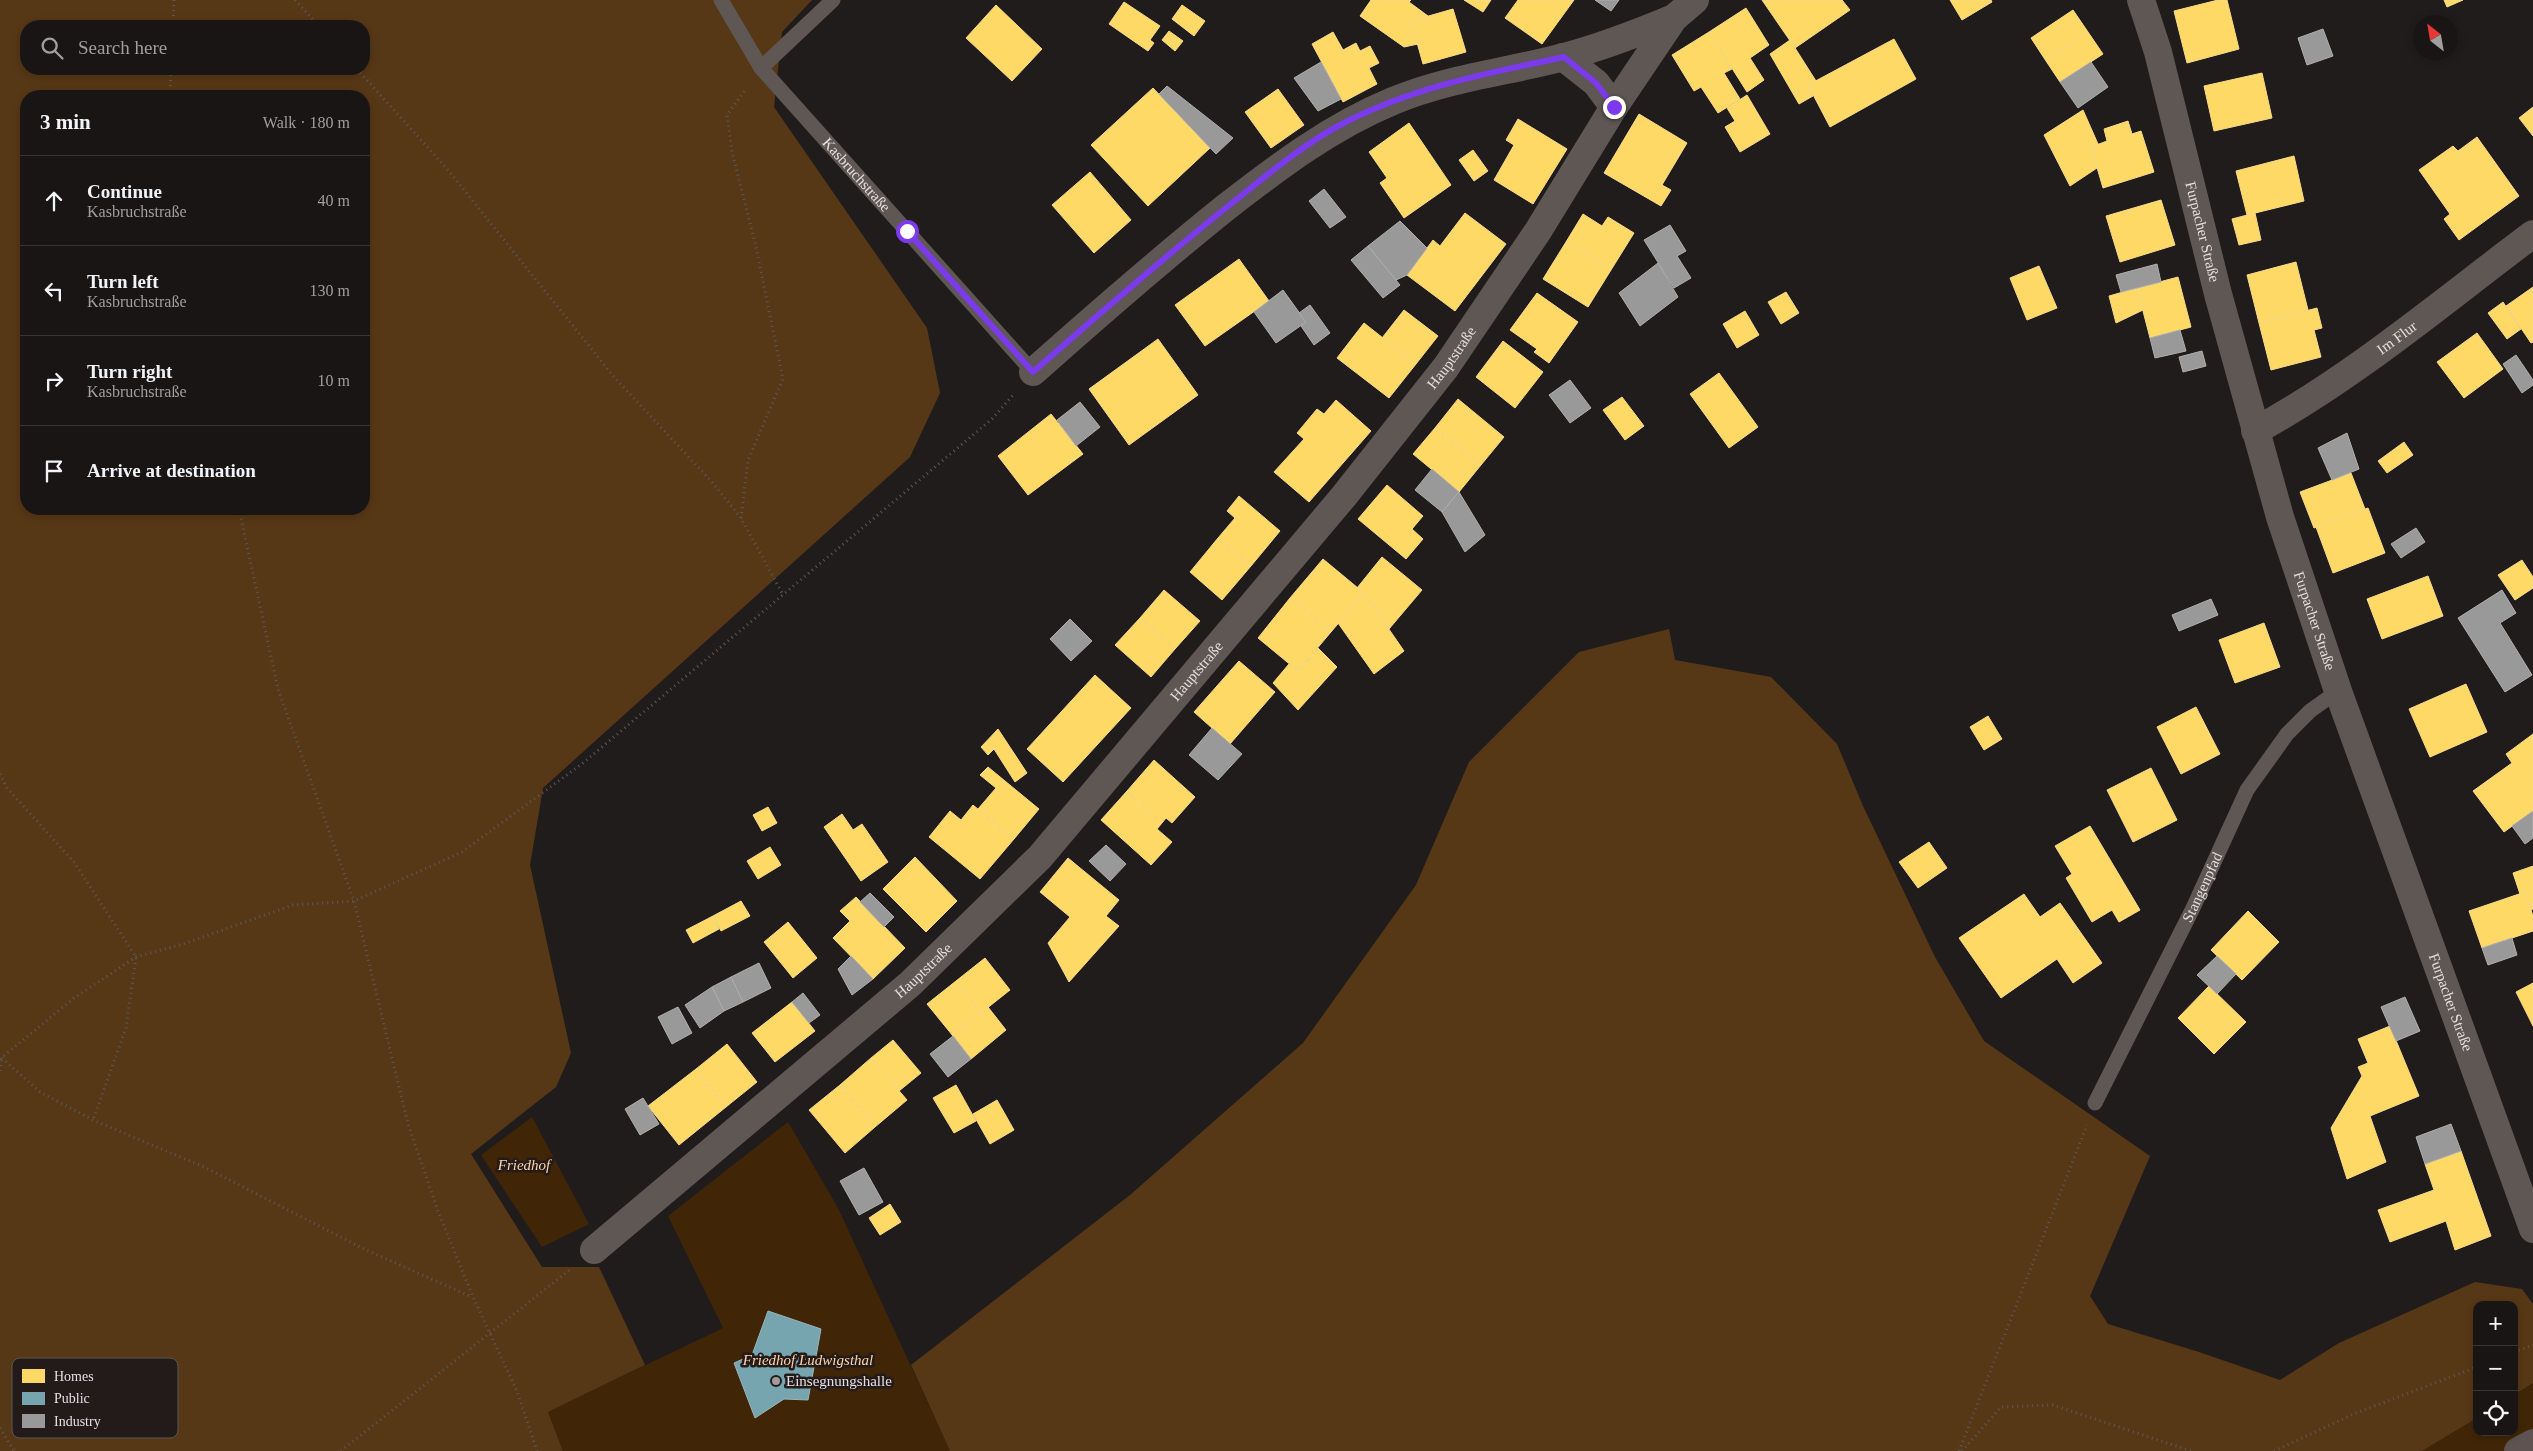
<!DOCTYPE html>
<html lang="en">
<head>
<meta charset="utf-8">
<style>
  body { margin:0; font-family:Georgia,serif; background:#262222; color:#f1f3f6 }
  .controls { position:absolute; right:15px; bottom:15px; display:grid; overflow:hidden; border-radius:10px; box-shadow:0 2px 8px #0003 }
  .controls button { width:45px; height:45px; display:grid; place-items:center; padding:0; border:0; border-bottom:1px solid #373434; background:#191515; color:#f1f3f6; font:25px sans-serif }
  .compass { position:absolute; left:2413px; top:15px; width:45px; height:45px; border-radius:50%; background:#191515; box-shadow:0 2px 8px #0003; rotate:329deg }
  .stop { position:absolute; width:15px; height:15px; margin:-11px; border:4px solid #7c3aed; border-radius:50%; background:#fff }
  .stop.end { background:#7c3aed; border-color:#fff; box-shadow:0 1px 5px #0008 }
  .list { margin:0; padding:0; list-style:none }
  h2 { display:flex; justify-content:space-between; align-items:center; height:65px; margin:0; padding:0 20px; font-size:21px }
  h2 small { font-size:16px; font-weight:400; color:#9f9fa0 }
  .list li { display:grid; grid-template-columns:32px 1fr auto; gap:15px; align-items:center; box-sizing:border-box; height:90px; padding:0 20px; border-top:1px solid #373434 }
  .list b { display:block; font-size:19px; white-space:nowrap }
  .list p { margin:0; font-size:16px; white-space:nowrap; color:#9f9fa0 }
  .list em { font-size:16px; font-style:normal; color:#9f9fa0 }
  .icon { flex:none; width:28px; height:28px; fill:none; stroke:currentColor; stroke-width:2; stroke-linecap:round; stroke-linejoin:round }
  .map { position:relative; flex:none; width:2533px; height:1451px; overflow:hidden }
  .search { position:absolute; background:#191515; box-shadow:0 2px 8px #0003; left:20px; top:20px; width:350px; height:55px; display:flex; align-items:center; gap:12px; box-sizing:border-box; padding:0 18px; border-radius:20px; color:#9f9fa0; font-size:19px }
  .panel { position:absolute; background:#191515; box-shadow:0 2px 8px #0003; left:20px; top:90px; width:350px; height:425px; border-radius:20px }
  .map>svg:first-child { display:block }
</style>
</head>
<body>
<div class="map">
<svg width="2533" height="1451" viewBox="0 0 2533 1451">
  <rect width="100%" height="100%" fill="#211c1c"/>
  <g fill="#402606">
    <polygon points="532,1117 589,1224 542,1247 481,1155"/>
    <polygon points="788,1122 838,1208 950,1451 563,1451 548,1412 723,1328 668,1216"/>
    <polygon points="2533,1383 2533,1451 2422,1451 2477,1418 2477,1432 2514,1432 2514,1395"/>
  </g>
  <g fill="#573816" fill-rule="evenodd">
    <path d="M0,0H812L782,32L774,107L927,328L940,393L910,457L543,788L530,865L571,1053L556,1087L471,1154L542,1267H599L645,1365L548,1412L563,1451H0ZM26,26H364V69H26ZM26,96H364V509H26Z"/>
    <polygon points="1669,629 1675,660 1771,677 1837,744 1863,806 1935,957 1984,1041 2150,1156 2090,1296 2108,1324 2199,1352 2280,1380 2339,1343 2475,1282 2522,1289 2533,1304 2533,1383 2514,1395 2514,1305 2477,1305 2477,1418 2422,1451 950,1451 911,1365 1130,1195 1303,1043 1416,885 1469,762 1579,652"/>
  </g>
  <g fill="#ffd966" stroke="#f7da8a">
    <polygon points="1371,0 1411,0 1409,2 1428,16 1411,21 1418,44 1404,47 1360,16"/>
    <polygon points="1464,0 1491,0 1483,12"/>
    <polygon points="1518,0 1574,0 1542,44 1505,18"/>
    <polygon points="1762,0 1842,0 1850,10 1795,48"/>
    <polygon points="1950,0 1991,0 1992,2 1962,20"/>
    <polygon points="2218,0 2227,0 2239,49 2187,63 2174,11"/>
    <polygon points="2444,0 2463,0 2447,7"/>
    <polygon points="1124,2 1160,26 1150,40 1154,43 1148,51 1109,24"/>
    <polygon points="996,5 1042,49 1012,81 966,38"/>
    <polygon points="1182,5 1205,21 1194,36 1172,19"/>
    <polygon points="1746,8 1769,45 1750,58 1764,80 1747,92 1709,32"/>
    <polygon points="1453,9 1466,52 1423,64 1411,21"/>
    <polygon points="2073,10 2088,32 2046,61 2031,38"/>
    <polygon points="1169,31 1183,41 1175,51 1162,40"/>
    <polygon points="1333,32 1343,50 1356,43 1360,51 1370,46 1379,63 1369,68 1377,84 1343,102 1312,44"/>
    <polygon points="1709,32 1732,69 1724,73 1740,99 1718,113 1701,87 1694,91 1672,55"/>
    <polygon points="2088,32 2103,54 2060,82 2046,61"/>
    <polygon points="1894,39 1916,79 1830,127 1808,85"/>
    <polygon points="1790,40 1816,81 1808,85 1813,96 1799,104 1770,54"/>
    <polygon points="2262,73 2272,118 2214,131 2204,86"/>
    <polygon points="1153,88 1210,148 1148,206 1091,145"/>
    <polygon points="1278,89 1304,125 1271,148 1245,112"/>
    <polygon points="1747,95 1770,134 1740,152 1725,127 1735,121 1727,108"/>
    <polygon points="2533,107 2533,136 2519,118"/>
    <polygon points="2083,110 2098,144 2091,147 2097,168 2070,186 2044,135"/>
    <polygon points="1639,114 1687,143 1662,185 1671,190 1661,206 1604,173"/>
    <polygon points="1518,119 1567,149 1533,204 1494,180 1514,145 1506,140"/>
    <polygon points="2128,121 2132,134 2141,131 2154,172 2103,188 2091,147 2107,141 2104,129"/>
    <polygon points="1409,123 1451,185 1404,218 1380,183 1387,178 1369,152"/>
    <polygon points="2477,137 2519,196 2459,240 2444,219 2450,214 2419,170 2453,146 2458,151"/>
    <polygon points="1473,150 1488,171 1474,181 1459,160"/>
    <polygon points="2294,156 2304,201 2247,215 2236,171"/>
    <polygon points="1090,172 1131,220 1094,253 1052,205"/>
    <polygon points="2161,200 2175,245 2120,262 2106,216"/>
    <polygon points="1465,213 1506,244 1455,311 1407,275 1433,240 1440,246"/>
    <polygon points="2255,213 2261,240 2239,245 2232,219"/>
    <polygon points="1583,214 1602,226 1608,217 1634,233 1611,270 1566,242"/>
    <polygon points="1566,242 1611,270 1588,307 1543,279"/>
    <polygon points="1239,259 1269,301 1205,346 1175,305"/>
    <polygon points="2296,262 2308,310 2259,323 2247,275"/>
    <polygon points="2039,266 2057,308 2027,320 2010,278"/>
    <polygon points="2178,277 2191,327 2150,338 2137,288"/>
    <polygon points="2533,287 2533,342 2531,343 2506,306"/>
    <polygon points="2137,288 2143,310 2116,323 2109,296"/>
    <polygon points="1786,292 1799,313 1781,324 1768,302"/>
    <polygon points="1537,293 1578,322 1549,363 1534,352 1537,349 1510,330"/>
    <polygon points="2503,302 2521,329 2507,339 2488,313"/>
    <polygon points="2317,308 2322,328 2314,330 2321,357 2271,370 2259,323"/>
    <polygon points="1404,310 1438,336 1416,364 1382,338"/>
    <polygon points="1745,311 1759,335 1737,348 1723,324"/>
    <polygon points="1364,323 1416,364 1389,398 1337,358"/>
    <polygon points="2477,333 2503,369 2464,398 2437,362"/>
    <polygon points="1158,339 1198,395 1129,445 1089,389"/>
    <polygon points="1503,341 1543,372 1515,408 1476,377"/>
    <polygon points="1719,373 1758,427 1729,448 1690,394"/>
    <polygon points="1622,397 1644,426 1625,440 1603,410"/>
    <polygon points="1458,399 1504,437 1481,465 1435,428"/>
    <polygon points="1336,400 1371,431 1309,502 1274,472 1304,439 1297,433 1317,409 1324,414"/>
    <polygon points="1051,414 1083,454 1028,495 998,456"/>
    <polygon points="1435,428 1481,465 1459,492 1413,454"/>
    <polygon points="2404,442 2413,455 2387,473 2378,461"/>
    <polygon points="2351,473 2365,509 2314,528 2300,492"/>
    <polygon points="1387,485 1423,516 1412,529 1423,539 1406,559 1358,519"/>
    <polygon points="1239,496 1280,531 1251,566 1218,538 1235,518 1227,511"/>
    <polygon points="2368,508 2385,553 2333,573 2316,527"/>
    <polygon points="1218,538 1251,566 1222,600 1190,572"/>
    <polygon points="1382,557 1422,590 1389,629 1364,593 1357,588"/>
    <polygon points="1323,559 1364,593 1331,632 1290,598"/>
    <polygon points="2522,560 2533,577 2533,588 2515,600 2498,575"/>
    <polygon points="2428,576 2443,616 2382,639 2367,599"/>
    <polygon points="1164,590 1200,621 1175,649 1140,618"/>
    <polygon points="1364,593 1404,651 1374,674 1338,623"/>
    <polygon points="1290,598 1331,632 1298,671 1258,638"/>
    <polygon points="1140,618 1175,649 1151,677 1115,645"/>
    <polygon points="2264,623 2280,667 2235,683 2219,640"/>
    <polygon points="1318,648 1337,667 1298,710 1273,683 1289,664 1298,671"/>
    <polygon points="1239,661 1275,692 1230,744 1194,712"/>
    <polygon points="1095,675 1131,708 1063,782 1027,749"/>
    <polygon points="2466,684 2487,732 2430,757 2409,709"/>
    <polygon points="2196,707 2220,754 2181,774 2157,727"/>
    <polygon points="1988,716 2002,739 1984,750 1970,727"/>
    <polygon points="998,729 1027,773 1015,782 994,749 988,755 981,747"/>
    <polygon points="2533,734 2533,811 2504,832 2473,791 2512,763 2506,754"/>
    <polygon points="1154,760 1195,797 1172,823 1166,818 1162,823 1127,791"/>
    <polygon points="988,767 1039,809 1014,839 978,809 996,788 980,775"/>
    <polygon points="2151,768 2177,820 2133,842 2107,790"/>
    <polygon points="1127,791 1162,823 1157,829 1172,842 1151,865 1101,820"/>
    <polygon points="973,805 1014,839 980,879 929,837 950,811 961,820"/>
    <polygon points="768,807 777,823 762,831 753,815"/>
    <polygon points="842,814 853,830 862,824 888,862 861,881 824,827"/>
    <polygon points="2090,826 2140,910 2119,922 2112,910 2092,922 2066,878 2072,874 2055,846"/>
    <polygon points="1929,842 1947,868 1918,888 1899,862"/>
    <polygon points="770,847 781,865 758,879 747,861"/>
    <polygon points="915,857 957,901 926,932 883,889"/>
    <polygon points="1068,858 1119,900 1106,916 1119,926 1069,982 1048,943 1070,917 1040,892"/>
    <polygon points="2533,866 2533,909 2531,910 2525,892 2520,894 2513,873"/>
    <polygon points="2525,892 2533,916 2533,931 2482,948 2469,911"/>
    <polygon points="2024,894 2040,917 2060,903 2102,963 2073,983 2057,959 2001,998 1959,938"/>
    <polygon points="856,897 905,948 873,979 833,938 850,921 840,911"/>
    <polygon points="741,901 750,916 721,931 713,916"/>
    <polygon points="2248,911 2279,942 2242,980 2211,950"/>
    <polygon points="713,916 719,929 693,943 686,930"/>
    <polygon points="788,922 817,958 793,978 764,942"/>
    <polygon points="985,958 1010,990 981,1013 956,981"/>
    <polygon points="956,981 981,1013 953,1036 927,1004"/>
    <polygon points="2533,983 2533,1026 2516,992"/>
    <polygon points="2209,986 2246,1022 2214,1054 2178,1018"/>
    <polygon points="792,1002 815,1031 775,1062 752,1033"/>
    <polygon points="988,1007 1006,1030 971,1059 953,1036"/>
    <polygon points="2390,1026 2419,1096 2370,1116 2386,1162 2347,1179 2331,1128 2362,1076 2358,1067 2368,1063 2358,1039"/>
    <polygon points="893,1040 921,1073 899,1091 871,1058"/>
    <polygon points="727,1044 757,1082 726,1107 696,1069"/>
    <polygon points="871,1058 907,1100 875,1127 840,1085"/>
    <polygon points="696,1069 726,1107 679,1145 648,1106"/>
    <polygon points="840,1085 875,1127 845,1153 809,1110"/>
    <polygon points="956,1085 976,1121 954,1133 933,1098"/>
    <polygon points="997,1100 1014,1130 990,1144 973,1114"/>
    <polygon points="2461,1151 2491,1236 2455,1250 2446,1221 2390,1242 2378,1210 2434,1190 2425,1164"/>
    <polygon points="890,1204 901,1222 880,1235 869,1218"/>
  </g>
  <polygon fill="#76a5af" stroke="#97b6bd" points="768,1311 821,1329 808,1400 784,1399 755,1418 734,1363 752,1355"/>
  <g fill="#999" stroke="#b0aeae">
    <polygon points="1595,0 1619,0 1611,11"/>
    <polygon points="2323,29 2333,56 2307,65 2298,38"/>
    <polygon points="1321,62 1341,99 1318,111 1294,78"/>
    <polygon points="2091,62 2108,87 2078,108 2060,82"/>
    <polygon points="1167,86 1233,138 1216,154 1159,94"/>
    <polygon points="1324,189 1346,217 1330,228 1309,201"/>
    <polygon points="1400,221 1427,248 1407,275 1396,280 1368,246"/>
    <polygon points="1670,225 1686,251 1677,256 1691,278 1674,288 1644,240"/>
    <polygon points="1368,246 1400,285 1383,298 1351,260"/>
    <polygon points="1658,263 1678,297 1640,326 1619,293"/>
    <polygon points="2157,264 2161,282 2121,292 2116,275"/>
    <polygon points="1283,290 1306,322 1276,343 1254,312"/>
    <polygon points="1310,305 1330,333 1314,345 1301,326 1306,322 1299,313"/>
    <polygon points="2180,330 2186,351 2155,358 2150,338"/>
    <polygon points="2202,351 2206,366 2183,372 2179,357"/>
    <polygon points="2516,355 2533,380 2533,385 2522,393 2503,364"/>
    <polygon points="1570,380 1591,408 1570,423 1549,395"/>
    <polygon points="1080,402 1100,427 1076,446 1057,420"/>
    <polygon points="2347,433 2359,469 2332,480 2318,448"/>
    <polygon points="1432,469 1459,492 1442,512 1415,490"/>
    <polygon points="1459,492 1485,535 1465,552 1442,512"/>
    <polygon points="2416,528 2425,542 2401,558 2391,544"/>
    <polygon points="2502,590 2516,613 2500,623 2532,675 2505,692 2458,618"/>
    <polygon points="2211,599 2218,615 2179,631 2172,615"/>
    <polygon points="1070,619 1092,641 1071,661 1050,639"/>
    <polygon points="1212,728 1242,754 1218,780 1189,755"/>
    <polygon points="2533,811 2533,838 2525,844 2512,826"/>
    <polygon points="1106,845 1126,864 1110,881 1089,861"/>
    <polygon points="870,893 894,917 884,927 860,902"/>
    <polygon points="2512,938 2517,955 2488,965 2482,948"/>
    <polygon points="851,956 873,979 852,995 838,969"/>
    <polygon points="2217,956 2236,974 2217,994 2197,975"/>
    <polygon points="759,963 771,988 743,1002 731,977"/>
    <polygon points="731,977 743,1002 724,1011 712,987"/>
    <polygon points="712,987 724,1011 700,1028 685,1005"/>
    <polygon points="803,993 820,1015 809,1023 792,1002"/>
    <polygon points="2405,997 2420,1031 2396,1041 2381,1007"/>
    <polygon points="678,1007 692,1033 672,1044 658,1017"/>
    <polygon points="953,1036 971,1059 948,1077 930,1054"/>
    <polygon points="643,1098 659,1124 640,1135 625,1109"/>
    <polygon points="2451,1124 2461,1151 2425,1164 2416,1137"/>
    <polygon points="864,1168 883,1202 859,1215 840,1181"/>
  </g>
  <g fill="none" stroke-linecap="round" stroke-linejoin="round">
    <g stroke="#5e5857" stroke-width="3" stroke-dasharray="1 4" stroke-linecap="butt">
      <polyline points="295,0 319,26"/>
      <polyline points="173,26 174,0"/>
      <polyline points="357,69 448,170 614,377 712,482 741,518 782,593"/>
      <polyline points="170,96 171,69"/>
      <polyline points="239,509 278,689 354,901 408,1124 438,1211 473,1297 517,1391 537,1451"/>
      <polyline points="741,518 748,460 783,379 756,247 732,152 727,115 746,89"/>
      <polyline points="0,774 7,788 74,862 136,957 126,1028 93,1120"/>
      <polyline points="2,1058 40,1092 93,1120 204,1167 364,1249 472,1297"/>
      <polyline points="0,1059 74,998 136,957 183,944 293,905 354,901 462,852 583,763 992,419 1013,395"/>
      <polyline points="0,1071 2,1059"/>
      <polyline points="2514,1352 2533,1345"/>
      <polyline points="0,1428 14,1451"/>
      <polyline points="341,1451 572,1268"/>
      <polyline points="1959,1451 2087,1125"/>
      <polyline points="1962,1451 2001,1407 2053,1405 2191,1451"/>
      <polyline points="2274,1451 2356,1413 2477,1367"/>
    </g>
    <g stroke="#5f5753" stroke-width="15">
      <path id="s1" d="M721,0L761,68L1033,372"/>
      <polyline points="761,68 833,0"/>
      <path id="s2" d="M2095,1103L2193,908L2247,790L2287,734L2310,711L2338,691"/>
    </g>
    <g stroke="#5f5753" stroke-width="28">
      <polyline points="1563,57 1596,83 1614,107"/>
      <path d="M1033,372C1096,316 1159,261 1225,208C1278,167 1330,127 1393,101C1448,78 1507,72 1564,57C1602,47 1638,33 1674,18"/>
      <path id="s3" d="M2255,431C2354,377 2442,302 2533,234"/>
      <path id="s4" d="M594,1250L910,984L1040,857L1344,496L1446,367L1538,231L1614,107L1674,18L1695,0"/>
    </g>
    <path stroke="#5f5753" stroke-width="28" id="s5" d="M2141,0L2158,52L2218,294L2280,517L2338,691L2533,1229"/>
    <polyline stroke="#5e5350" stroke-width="28" points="2518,1451 2533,1443"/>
  </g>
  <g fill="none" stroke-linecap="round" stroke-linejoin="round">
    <path stroke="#7c3aed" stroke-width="6" d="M907,231L1033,372C1099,314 1164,257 1232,203C1266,176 1301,146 1340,125C1410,88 1487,73 1564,57L1596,83L1614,107"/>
  </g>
  <circle fill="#a09a9a" stroke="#231b1a" stroke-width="2" cx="776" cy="1381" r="5"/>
  <g text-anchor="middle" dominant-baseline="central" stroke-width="5" stroke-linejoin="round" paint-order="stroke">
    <g font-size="15" fill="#e5dede" stroke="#231b1a">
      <text stroke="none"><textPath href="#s1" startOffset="222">Kasbruchstraße</textPath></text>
      <text stroke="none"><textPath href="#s5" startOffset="240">Furpacher Straße</textPath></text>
      <text stroke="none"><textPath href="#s3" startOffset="170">Im Flur</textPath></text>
      <text stroke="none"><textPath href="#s4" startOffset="1242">Hauptstraße</textPath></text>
      <text stroke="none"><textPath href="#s5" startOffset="645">Furpacher Straße</textPath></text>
      <text stroke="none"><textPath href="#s4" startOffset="838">Hauptstraße</textPath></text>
      <text stroke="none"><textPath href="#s2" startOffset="241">Stangenpfad</textPath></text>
      <text stroke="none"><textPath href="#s4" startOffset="432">Hauptstraße</textPath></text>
      <text stroke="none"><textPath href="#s5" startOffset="1050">Furpacher Straße</textPath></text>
    </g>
    <g font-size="15" font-style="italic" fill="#fed2a9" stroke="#231b1a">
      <text x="524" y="1165">Friedhof</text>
      <text x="808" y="1360">Friedhof Ludwigsthal</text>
    </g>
    <g font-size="15" fill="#e5dede" stroke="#231b1a" text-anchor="start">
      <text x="786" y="1381">Einsegnungshalle</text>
    </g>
  </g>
  <rect x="12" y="1358" width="166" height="80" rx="8" fill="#231b1a" stroke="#5d5655" stroke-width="1"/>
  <rect x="22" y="1369" width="23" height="14" fill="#ffd966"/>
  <rect x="22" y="1392" width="23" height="13" fill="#76a5af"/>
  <rect x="22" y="1414" width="23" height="14" fill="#999"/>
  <g font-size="14" fill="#e5dede">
    <text x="54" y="1381">Homes</text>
    <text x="54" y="1403">Public</text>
    <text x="54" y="1426">Industry</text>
  </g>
</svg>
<div class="controls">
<button>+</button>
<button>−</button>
<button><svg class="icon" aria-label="locate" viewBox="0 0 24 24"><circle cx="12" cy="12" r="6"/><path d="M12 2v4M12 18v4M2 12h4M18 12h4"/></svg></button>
</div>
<svg class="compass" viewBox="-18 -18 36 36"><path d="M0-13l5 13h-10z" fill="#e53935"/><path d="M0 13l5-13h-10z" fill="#9f9fa0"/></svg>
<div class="stop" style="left:907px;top:231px"></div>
<div class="stop end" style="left:1614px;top:107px"></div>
<div class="search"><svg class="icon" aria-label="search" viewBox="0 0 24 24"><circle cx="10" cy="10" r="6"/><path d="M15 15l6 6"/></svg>Search here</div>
<section class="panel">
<h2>3 min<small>Walk · 180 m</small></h2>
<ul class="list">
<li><svg class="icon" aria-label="ahead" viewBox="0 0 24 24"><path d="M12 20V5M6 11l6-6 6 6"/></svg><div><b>Continue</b><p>Kasbruchstraße</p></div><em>40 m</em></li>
<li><svg class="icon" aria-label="left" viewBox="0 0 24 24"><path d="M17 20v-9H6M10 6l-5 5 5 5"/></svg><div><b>Turn left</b><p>Kasbruchstraße</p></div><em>130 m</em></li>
<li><svg class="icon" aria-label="right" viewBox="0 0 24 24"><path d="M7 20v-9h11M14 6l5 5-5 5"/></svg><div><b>Turn right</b><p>Kasbruchstraße</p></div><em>10 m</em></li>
<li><svg class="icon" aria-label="arrive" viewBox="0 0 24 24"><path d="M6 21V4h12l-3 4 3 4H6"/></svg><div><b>Arrive at destination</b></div></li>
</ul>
</section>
</div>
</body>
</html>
